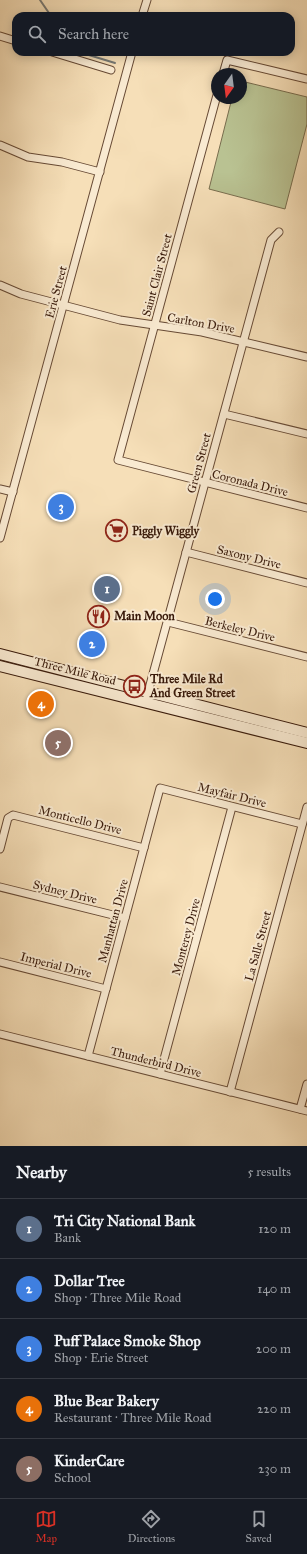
<!DOCTYPE html>
<html lang="en">
<head>
<meta charset="utf-8">
<style>
  body { margin:0; font-family:"IM FELL Great Primer",serif; background:#20242c; color:#f1f3f6 }
  .compass { position:absolute; left:211px; top:68px; width:36px; height:36px; border-radius:50%; background:#171b24; box-shadow:0 2px 10px #0003; rotate:194deg }
  .you { position:absolute; left:215px; top:599px; width:14px; height:14px; margin:-10px; border:3px solid #fff; border-radius:50%; background:#1a73e8; box-shadow:0 0 0 6px #1a73e833 }
  .badge { display:grid; place-items:center; width:26px; height:26px; border-radius:50%; background:#d93025; color:#fff; font-size:13px; font-weight:700 }
  .pin { position:absolute; translate:-50% -50%; border:2px solid #fff; box-shadow:0 1px 4px #0006 }
  .list { margin:0; padding:0; list-style:none }
  h2 { display:flex; justify-content:space-between; align-items:center; height:52px; margin:0; padding:0 16px; font-size:17px }
  h2 small { font-size:13px; font-weight:400; color:#9ea1a6 }
  .list li { display:grid; grid-template-columns:26px 1fr auto; gap:12px; align-items:center; box-sizing:border-box; height:60px; padding:0 16px; border-top:1px solid #363941 }
  .list b { display:block; font-size:15px; white-space:nowrap }
  .list p { margin:0; font-size:13px; white-space:nowrap; color:#9ea1a6 }
  .list em { font-size:13px; font-style:normal; color:#9ea1a6 }
  .icon { flex:none; width:22px; height:22px; fill:none; stroke:currentColor; stroke-width:2; stroke-linecap:round; stroke-linejoin:round }
  .map { position:relative; flex:none; width:307px; height:1146px; overflow:hidden }
  .search { position:absolute; background:#171b24; box-shadow:0 2px 10px #0003; left:12px; right:12px; top:12px; height:44px; display:flex; align-items:center; gap:10px; box-sizing:border-box; padding:0 14px; border-radius:12px; color:#9ea1a6; font-size:15px }
  .sheet { height:352px; background:#171b24 }
  nav { display:flex; justify-content:space-around; align-items:center; box-sizing:border-box; height:56px; border-top:1px solid #363941; background:#171b24; font-size:11px; color:#9ea1a6 }
  nav a { display:grid; justify-items:center; gap:2px }
  nav .on { color:#d93025 }
  .map>svg:first-child { display:block }
</style>
</head>
<body>
<div class="map">
<svg width="307" height="1146" viewBox="0 0 307 1146">
  <rect width="100%" height="100%" fill="#f6dfb8"/>
  <filter id="stains"><feTurbulence type="fractalNoise" baseFrequency=".005" numOctaves="4"/><feColorMatrix values="0 0 0 0 .2 0 0 0 0 .09 0 0 0 0 .02 0 0 0 .5 -.17"/></filter>
  <radialGradient id="worn" r=".72"><stop offset=".6" stop-color="#630" stop-opacity="0"/><stop offset="1" stop-color="#630" stop-opacity=".3"/></radialGradient>
  <polygon fill="#b9c292" stroke="#786d4e" points="241,81 307,97 307,124 285,209 209,189 232,98 241,98"/>
  <g fill="none" stroke-linecap="round" stroke-linejoin="round">
    <g stroke="#777973" stroke-width="2">
      <polyline points="40,0 51,16"/>
      <polyline points="79,52 115,63"/>
    </g>
    <defs>
      <g id="street">
        <polyline points="142,16 147,0"/>
        <polyline points="0,36 16,41"/>
        <polyline points="52,52 111,70"/>
        <polyline points="223,74 227,60 307,79"/>
        <polyline points="217,95 118,460 307,508"/>
        <polyline points="0,145 28,157 62,162 100,172"/>
        <polyline points="0,285 21,294 120,320 202,332 307,357"/>
        <polyline points="224,414 307,434"/>
        <polyline points="0,489 13,492"/>
        <polyline points="0,538 132,52"/>
        <polyline points="186,552 307,583"/>
        <polyline points="168,622 307,657"/>
        <polyline points="147,696 271,240 279,232"/>
        <polyline points="0,849 8,818 13,815 144,848"/>
        <polyline points="0,887 125,918"/>
        <polyline points="0,962 106,989"/>
        <polyline points="0,1034 307,1111"/>
        <polyline points="88,1056 160,788 302,824"/>
        <polyline points="160,1074 232,807"/>
        <polyline points="230,1092 307,807"/>
        <polyline points="300,1109 307,1084"/>
      </g>
      <g id="secondary">
        <polyline points="0,654 307,733"/>
        <polyline points="0,666 307,743"/>
      </g>
    </defs>
    <use href="#street" stroke="#674a35" stroke-width="9"/>
    <use href="#secondary" stroke="#371809" stroke-width="12"/>
    <use href="#street" stroke="#f9ead1" stroke-width="7"/>
    <use href="#secondary" stroke="#f9ead1" stroke-width="10"/>
  </g>
  <defs>
    <symbol id="supermarket-ring" viewBox="-11 -11 22 22"><circle r="9.5" fill="#f9ead1" stroke="#8f2418" stroke-width="1.5"/><path d="M-6-5.5h2.5l.6 2H6L4.5 2H-2.5L-4.4-4H-6ZM-1.5 3.2a1.3 1.3 0 1 0 .1 0ZM3 3.2a1.3 1.3 0 1 0 .1 0Z" fill="#8f2418"/></symbol>
    <symbol id="restaurant-ring" viewBox="-11 -11 22 22"><circle r="9.5" fill="#f9ead1" stroke="#8f2418" stroke-width="1.5"/><path d="M-5-6h1v4h1v-4h1v4h1v-4h1v5L-1.5 .5V6h-2V.5L-5-1ZM5-6V6H3V1.5H1.5Q1.5-4 5-6Z" fill="#8f2418"/></symbol>
    <symbol id="bus-ring" viewBox="-11 -11 22 22"><circle r="9.5" fill="#f9ead1" stroke="#8f2418" stroke-width="1.5"/><path d="M-5-6H5V4H4V6H2V4H-2V6H-4V4H-5ZM-3.5-4V0h7V-4ZM-3.5 1.2v1.5H-2V1.2ZM2 1.2v1.5H3.5V1.2Z" fill="#8f2418"/></symbol>
  </defs>
  <g fill-rule="evenodd">
    <use href="#supermarket-ring" x="104" y="518" width="25" height="25"/>
    <use href="#restaurant-ring" x="86" y="604" width="25" height="25"/>
    <use href="#bus-ring" x="122" y="674" width="25" height="25"/>
  </g>
  <g text-anchor="middle" dominant-baseline="central" stroke-width="4" stroke-linejoin="round" paint-order="stroke">
    <g font-size="12" fill="#371809" stroke="#f9ead1">
      <text transform="translate(157 275) rotate(-75)">Saint Clair Street</text>
      <text transform="translate(56 292) rotate(-75)">Erie Street</text>
      <text transform="translate(201 323) rotate(10)">Carlton Drive</text>
      <text transform="translate(199 463) rotate(-75)">Green Street</text>
      <text transform="translate(250 483) rotate(14)">Coronada Drive</text>
      <text transform="translate(249 557) rotate(14)">Saxony Drive</text>
      <text transform="translate(240 629) rotate(14)">Berkeley Drive</text>
      <text transform="translate(75 671) rotate(14)">Three Mile Road</text>
      <text transform="translate(232 795) rotate(14)">Mayfair Drive</text>
      <text transform="translate(80 820) rotate(14)">Monticello Drive</text>
      <text transform="translate(65 892) rotate(14)">Sydney Drive</text>
      <text transform="translate(113 921) rotate(-75)">Manhattan Drive</text>
      <text transform="translate(186 937) rotate(-75)">Monterey Drive</text>
      <text transform="translate(258 946) rotate(-75)">La Salle Street</text>
      <text transform="translate(56 965) rotate(14)">Imperial Drive</text>
      <text transform="translate(156 1062) rotate(14)">Thunderbird Drive</text>
    </g>
    <g font-size="12" font-weight="bold" fill="#371809" stroke="#f9ead1" text-anchor="start">
      <text x="132" y="531">Piggly Wiggly</text>
      <text x="114" y="616">Main Moon</text>
      <text x="150" y="679">Three Mile Rd<tspan x="150" dy="14">And Green Street</tspan></text>
    </g>
  </g>
  <rect width="100%" height="100%" filter="url(#stains)"/>
  <rect width="100%" height="100%" fill="url(#worn)"/>
</svg>
<svg class="compass" viewBox="-18 -18 36 36"><path d="M0-13l5 13h-10z" fill="#e53935"/><path d="M0 13l5-13h-10z" fill="#9ea1a6"/></svg>
<div class="you"></div>
<div class="pin badge" style="left:107px;top:589px;background:#5c6f8a">1</div>
<div class="pin badge" style="left:92px;top:644px;background:#3f7fe0">2</div>
<div class="pin badge" style="left:61px;top:507px;background:#3f7fe0">3</div>
<div class="pin badge" style="left:41px;top:704px;background:#e8710a">4</div>
<div class="pin badge" style="left:58px;top:743px;background:#8d6e63">5</div>
<div class="search"><svg class="icon" aria-label="search" viewBox="0 0 24 24"><circle cx="10" cy="10" r="6"/><path d="M15 15l6 6"/></svg>Search here</div>
</div>
<section class="sheet">
<h2>Nearby<small>5 results</small></h2>
<ul class="list">
<li><span class="badge" style="background:#5c6f8a">1</span><div><b>Tri City National Bank</b><p>Bank</p></div><em>120 m</em></li>
<li><span class="badge" style="background:#3f7fe0">2</span><div><b>Dollar Tree</b><p>Shop · Three Mile Road</p></div><em>140 m</em></li>
<li><span class="badge" style="background:#3f7fe0">3</span><div><b>Puff Palace Smoke Shop</b><p>Shop · Erie Street</p></div><em>200 m</em></li>
<li><span class="badge" style="background:#e8710a">4</span><div><b>Blue Bear Bakery</b><p>Restaurant · Three Mile Road</p></div><em>220 m</em></li>
<li><span class="badge" style="background:#8d6e63">5</span><div><b>KinderCare</b><p>School</p></div><em>230 m</em></li>
</ul>
</section>
<nav>
<a class="on"><svg class="icon" aria-label="map" viewBox="0 0 24 24"><path d="M3 6l6-2 6 2 6-2v14l-6 2-6-2-6 2zM9 4v14M15 6v14"/></svg>Map</a>
<a><svg class="icon" aria-label="directions" viewBox="0 0 24 24"><path d="M12 3l9 9-9 9-9-9zM9 14v-3h6M13 9l2 2-2 2"/></svg>Directions</a>
<a><svg class="icon" aria-label="saved" viewBox="0 0 24 24"><path d="M7 4h10v16l-5-4-5 4z"/></svg>Saved</a>
</nav>
</body>
</html>
